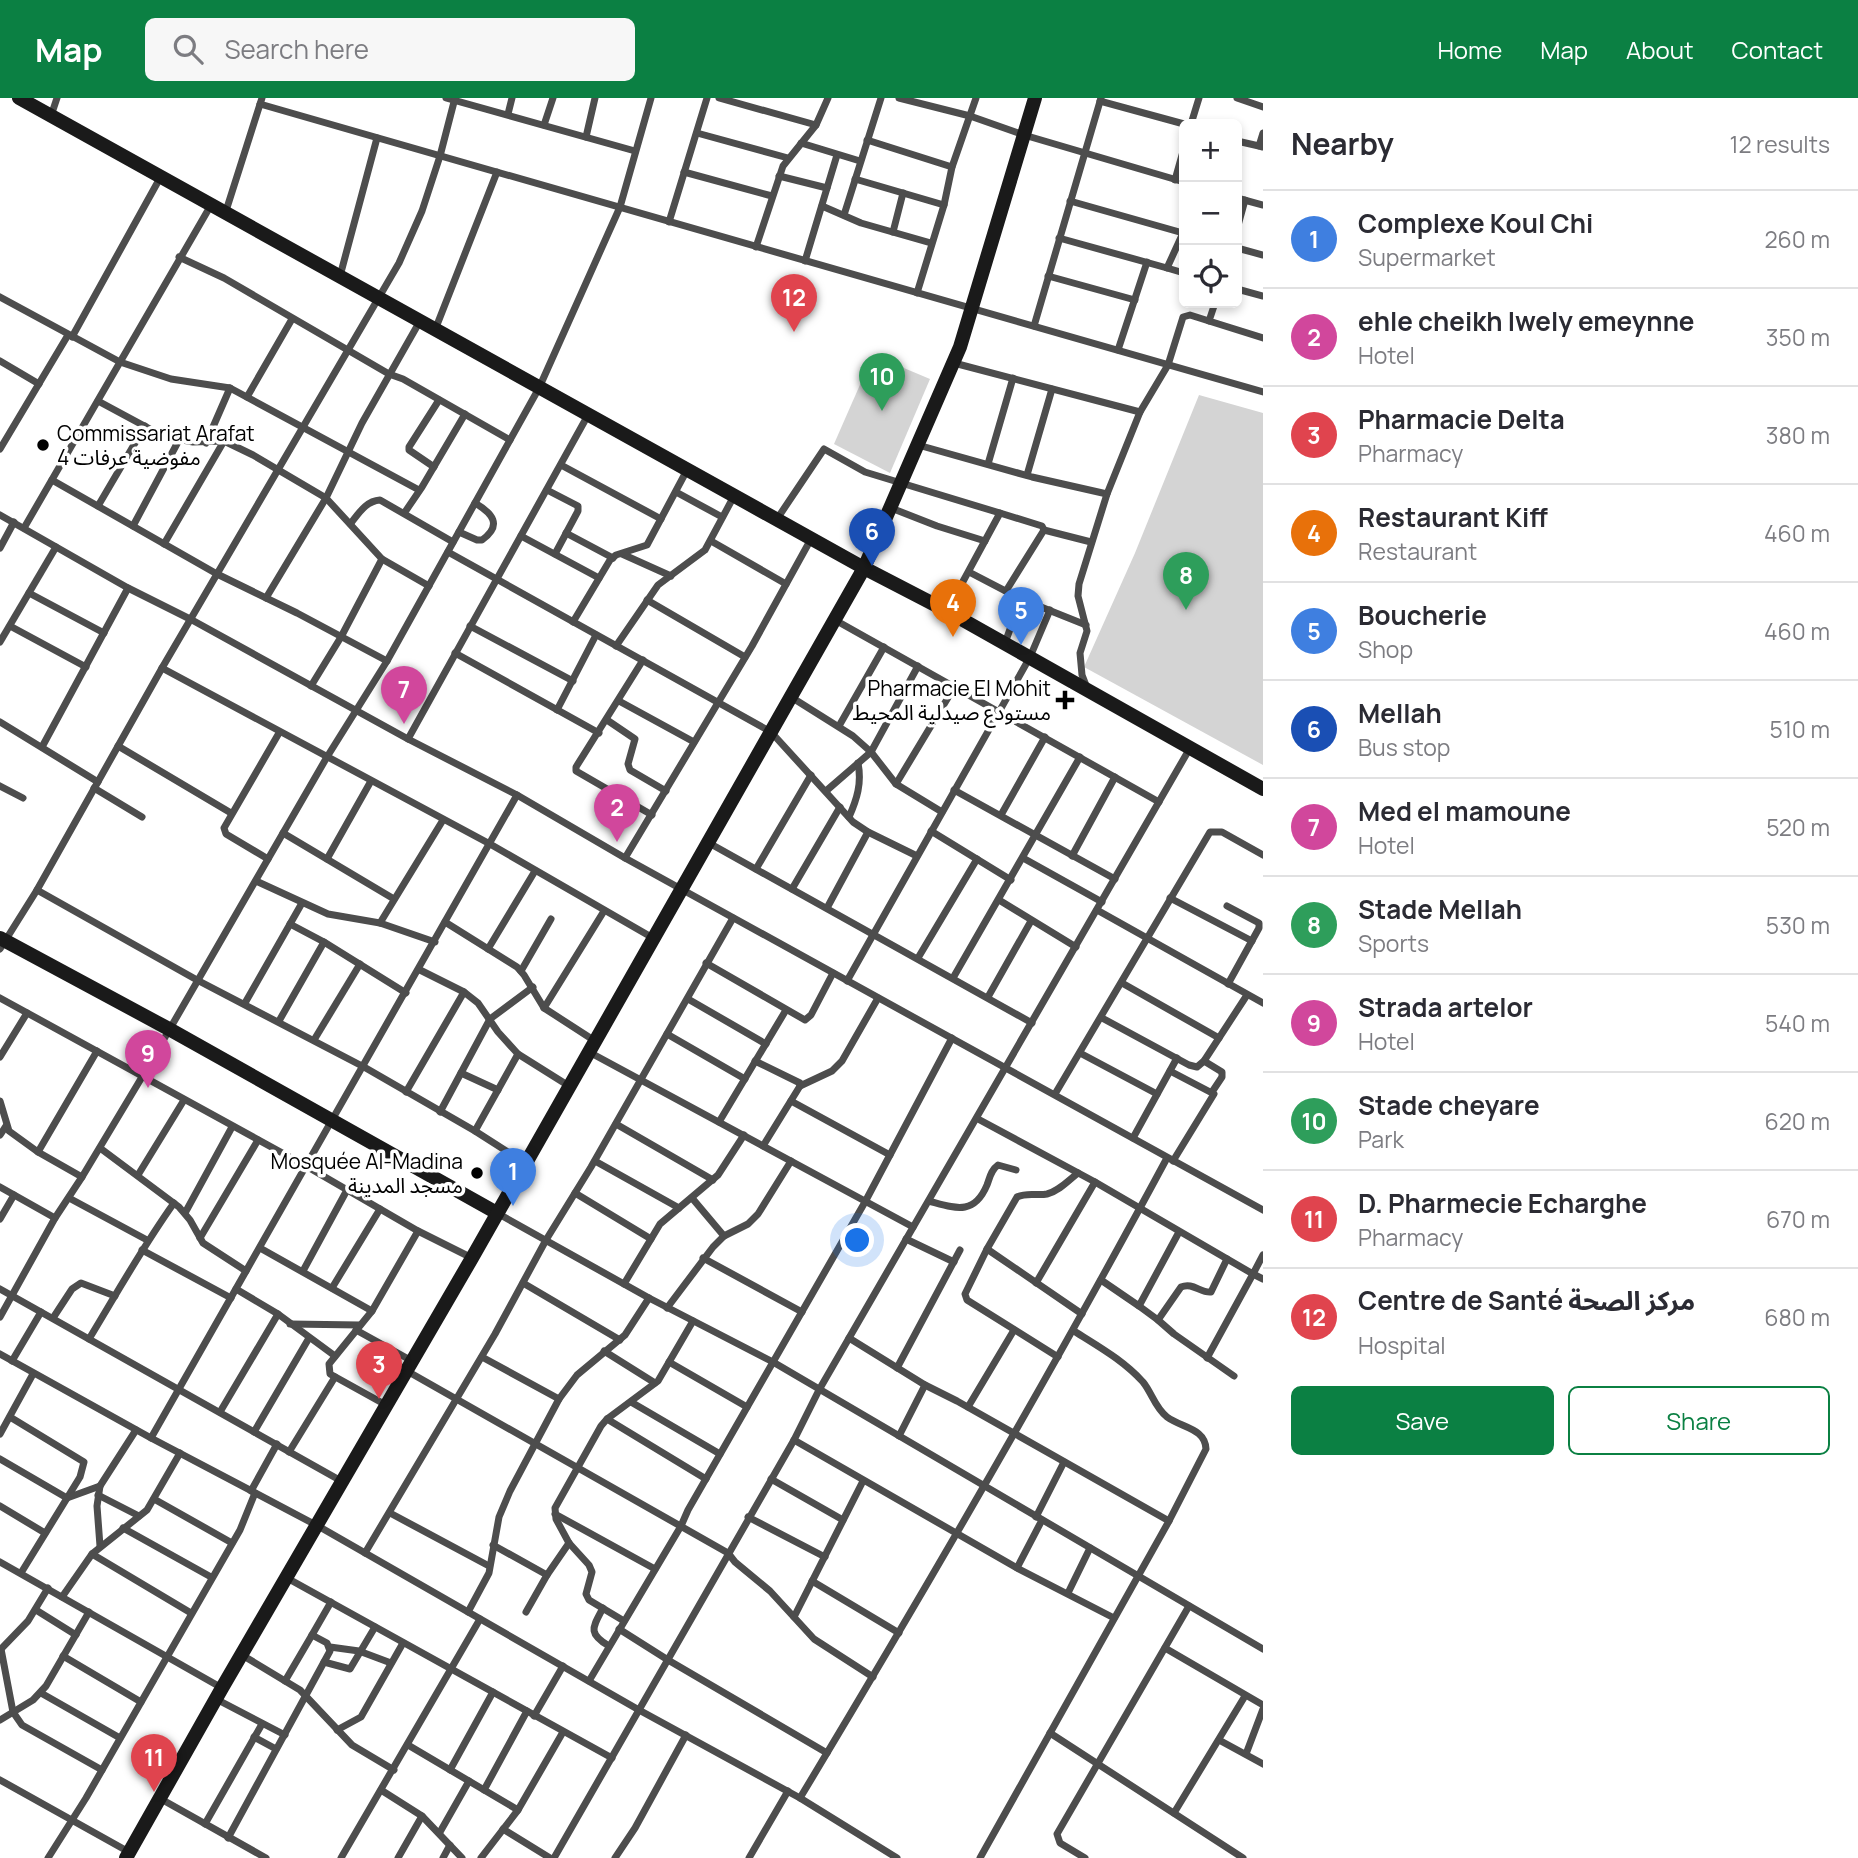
<!DOCTYPE html>
<html lang="en">
<head>
<meta charset="utf-8">
<style>
  body { margin:0; font-family:Manrope,"Noto Sans Arabic",sans-serif; background:#f7f7f7; color:#2b2b33 }
  .controls { position:absolute; right:21px; top:21px; display:grid; overflow:hidden; border-radius:10px; box-shadow:0 4px 10px #0003 }
  .controls button { width:63px; height:63px; display:grid; place-items:center; padding:0; border:0; border-bottom:2px solid #e1e1e2; background:#fff; color:#2b2b33; font:35px sans-serif }
  .you { position:absolute; left:858px; top:1143px; width:24px; height:24px; margin:-18px; border:5px solid #fff; border-radius:50%; background:#1a73e8; box-shadow:0 0 0 10px #1a73e833 }
  .badge { display:grid; place-items:center; width:46px; height:46px; border-radius:50%; background:#0b8043; color:#fff; font-size:23px; font-weight:700 }
  .pin { position:absolute; translate:-50% -58px; filter:drop-shadow(0 2px 4px #0008) }
  .pin::after { content:''; position:absolute; top:37px; width:24px; height:21px; background:inherit; clip-path:polygon(0 0,100% 0,50% 100%) }
  .list { margin:0; padding:0; list-style:none }
  h2 { display:flex; justify-content:space-between; align-items:center; height:91px; margin:0; padding:0 28px; font-size:30px }
  h2 small { font-size:23px; font-weight:400; color:#7c7c81 }
  .list li { display:grid; grid-template-columns:46px 1fr auto; gap:21px; align-items:center; box-sizing:border-box; height:98px; padding:0 28px; border-top:2px solid #e1e1e2 }
  .list b { display:block; font-size:26px; white-space:nowrap }
  .list p { margin:0; font-size:23px; white-space:nowrap; color:#7c7c81 }
  .list em { font-size:23px; font-style:normal; color:#7c7c81 }
  .actions { display:flex; gap:14px; padding:21px 28px }
  .actions a { flex:1; padding:16px 0; border:2px solid #0b8043; border-radius:10px; text-align:center; font-size:24px; color:#0b8043 }
  .actions .main { background:#0b8043; color:#fff }
  .icon { flex:none; width:38px; height:38px; fill:none; stroke:currentColor; stroke-width:2; stroke-linecap:round; stroke-linejoin:round }
  .map { position:relative; flex:none; width:1263px; height:1760px; overflow:hidden }
  header { display:flex; align-items:center; gap:42px; box-sizing:border-box; height:98px; padding:0 35px; background:#0b8043; color:#fff }
  header strong { font-size:33px }
  nav { display:flex; gap:38px; margin-inline-start:auto; font-size:24px }
  .search { width:490px; height:63px; background:#f7f7f7; display:flex; align-items:center; gap:18px; box-sizing:border-box; padding:0 24px; border-radius:10px; color:#7c7c81; font-size:26px }
  main { display:flex }
  aside { flex:1; background:#fff }
  .map>svg:first-child { display:block }
</style>
</head>
<body>
<header>
<strong>Map</strong>
<div class="search"><svg class="icon" aria-label="search" viewBox="0 0 24 24"><circle cx="10" cy="10" r="6"/><path d="M15 15l6 6"/></svg>Search here</div>
<nav><a>Home</a><a>Map</a><a>About</a><a>Contact</a></nav>
</header>
<main>
<div class="map">
<svg width="1263" height="1760" viewBox="0 0 1263 1760">
  <rect width="100%" height="100%" fill="#fff"/>
  <g fill="#d4d4d4">
    <polygon points="873,257 930,281 890,375 834,346"/>
    <polygon points="1199,297 1263,315 1263,667 1084,569 1135,455"/>
  </g>
  <g fill="none" stroke-linecap="round" stroke-linejoin="round">
    <g stroke="#4d4d4d" stroke-width="7">
      <polyline points="446,0 635,53"/>
      <polyline points="719,0 816,27"/>
      <polyline points="899,0 970,18 1024,37 1184,84"/>
      <polyline points="1237,0 1263,9"/>
      <polyline points="1100,3 1184,26"/>
      <polyline points="260,6 1263,294"/>
      <polyline points="508,16 512,0"/>
      <polyline points="51,18 57,0"/>
      <polyline points="1191,26 1199,0"/>
      <polyline points="544,27 553,0"/>
      <polyline points="697,35 788,60"/>
      <polyline points="586,39 595,0"/>
      <polyline points="867,42 952,69"/>
      <polyline points="1237,43 1259,48"/>
      <polyline points="801,45 860,63"/>
      <polyline points="1262,49 1259,48 1263,35"/>
      <polyline points="684,74 772,98"/>
      <polyline points="779,78 827,90"/>
      <polyline points="855,81 944,107"/>
      <polyline points="1175,82 1184,50"/>
      <polyline points="1237,100 1263,107"/>
      <polyline points="1070,103 1183,135 1184,130"/>
      <polyline points="822,108 861,125 931,145"/>
      <polyline points="225,116 262,0"/>
      <polyline points="844,117 881,0"/>
      <polyline points="669,124 707,0"/>
      <polyline points="1237,131 1245,102"/>
      <polyline points="893,134 903,95"/>
      <polyline points="1059,140 1167,170 1183,135"/>
      <polyline points="756,149 783,68 816,27 828,0"/>
      <polyline points="1237,150 1263,157"/>
      <polyline points="179,159 224,180 389,276 403,281 510,342"/>
      <polyline points="805,163 837,57"/>
      <polyline points="1167,170 1184,175"/>
      <polyline points="340,178 377,40"/>
      <polyline points="1048,178 1135,202"/>
      <polyline points="1237,191 1263,198"/>
      <polyline points="917,195 944,107 952,69 976,0"/>
      <polyline points="0,199 120,264 171,281 230,290 419,392"/>
      <polyline points="1215,205 1209,223 1263,240"/>
      <polyline points="1034,228 1101,0"/>
      <polyline points="435,232 497,74"/>
      <polyline points="72,239 160,80"/>
      <polyline points="1118,252 1147,164"/>
      <polyline points="0,263 39,286"/>
      <polyline points="954,265 1140,314"/>
      <polyline points="247,299 292,221"/>
      <polyline points="98,303 163,338 193,344 224,343 253,357 326,400 382,461 429,488"/>
      <polyline points="206,345 230,290"/>
      <polyline points="918,347 1032,379 1107,396"/>
      <polyline points="0,351 68,237"/>
      <polyline points="988,366 1013,280"/>
      <polyline points="561,367 661,421"/>
      <polyline points="434,369 409,352 409,349 439,302"/>
      <polyline points="1027,377 1052,291"/>
      <polyline points="52,382 217,476 297,515 387,563"/>
      <polyline points="547,392 578,408 578,413 555,456"/>
      <polyline points="676,394 722,419"/>
      <polyline points="98,408 145,328"/>
      <polyline points="891,410 937,428 985,443"/>
      <polyline points="405,414 422,389 465,316"/>
      <polyline points="0,417 128,490 192,522 408,641 517,697 625,760 1263,1112"/>
      <polyline points="777,421 824,351 865,374 1000,415"/>
      <path d="M351,425C359,415 366,403 380,402L453,444"/>
      <polyline points="133,428 179,342"/>
      <polyline points="24,430 211,107"/>
      <polyline points="1044,432 1091,444"/>
      <path d="M459,434L477,442H482C503,427 492,415 475,405"/>
      <polyline points="566,435 613,460"/>
      <polyline points="521,438 599,480"/>
      <polyline points="711,443 786,486"/>
      <polyline points="164,446 224,343"/>
      <polyline points="0,450 14,424"/>
      <polyline points="448,454 771,634 853,724 868,734 917,758"/>
      <polyline points="622,456 671,478"/>
      <polyline points="969,474 1021,501 1086,527"/>
      <polyline points="29,495 104,535"/>
      <polyline points="266,500 326,400 362,325 420,223"/>
      <polyline points="647,502 745,559"/>
      <polyline points="947,513 1000,415 1042,428 1044,432 1006,493"/>
      <polyline points="835,522 1159,704"/>
      <polyline points="573,524 610,462 616,457 647,447 687,372"/>
      <polyline points="10,528 86,569"/>
      <polyline points="470,528 573,583"/>
      <polyline points="0,544 56,449"/>
      <polyline points="1005,545 1021,501"/>
      <polyline points="616,548 658,487 705,452 734,398"/>
      <polyline points="455,555 599,635"/>
      <polyline points="643,562 576,669 576,673 652,717"/>
      <polyline points="162,570 490,746 653,840"/>
      <polyline points="311,588 341,539 382,461"/>
      <polyline points="1087,590 1082,577 1080,555 1087,533 1078,498 1079,486 1107,396 1140,314 1168,267 1183,219 1190,217 1209,223"/>
      <polyline points="791,599 853,638 871,654 896,686 942,714"/>
      <polyline points="619,603 694,644"/>
      <polyline points="557,612 596,537"/>
      <polyline points="607,622 635,641 628,666 630,672 666,693"/>
      <polyline points="0,624 98,684"/>
      <polyline points="839,628 884,549"/>
      <polyline points="408,641 588,317"/>
      <polyline points="118,648 231,715"/>
      <polyline points="42,649 128,490"/>
      <polyline points="896,686 955,588"/>
      <polyline points="0,688 23,700"/>
      <polyline points="94,690 142,719"/>
      <polyline points="954,692 1115,781"/>
      <polyline points="826,693 871,654 918,568"/>
      <polyline points="1001,717 1045,639"/>
      <path d="M849,719C857,701 862,685 858,665"/>
      <polyline points="931,733 1011,782"/>
      <polyline points="283,735 394,801"/>
      <polyline points="709,745 1032,925"/>
      <polyline points="1072,758 1115,679"/>
      <polyline points="625,760 752,548 811,441"/>
      <polyline points="1023,760 1102,804"/>
      <polyline points="268,761 226,736 224,730 279,635"/>
      <polyline points="327,761 371,683"/>
      <polyline points="756,771 811,677"/>
      <polyline points="256,783 328,816 380,825 435,844"/>
      <polyline points="792,791 840,709"/>
      <polyline points="37,792 197,882 364,969 475,1033 525,1065"/>
      <polyline points="1170,800 1252,843"/>
      <polyline points="999,802 1076,849"/>
      <polyline points="1227,808 1259,825 1259,830 1228,886"/>
      <polyline points="827,810 868,734"/>
      <polyline points="1097,812 1263,905"/>
      <polyline points="445,824 517,869 524,877 544,910 595,943"/>
      <polyline points="380,825 443,722"/>
      <polyline points="290,826 324,844 406,895"/>
      <polyline points="0,851 37,792 162,570 399,165 422,113 440,58 455,0"/>
      <polyline points="488,851 535,773"/>
      <polyline points="918,860 977,761"/>
      <polyline points="706,865 805,922 811,917 833,875"/>
      <polyline points="420,872 464,894 478,905 498,934 518,956 569,988"/>
      <polyline points="521,873 551,821"/>
      <polyline points="953,880 1080,659"/>
      <polyline points="847,883 1030,559 1050,512"/>
      <polyline points="1122,885 1219,940"/>
      <polyline points="988,899 1031,823"/>
      <polyline points="0,900 306,1068 418,1133 472,1160"/>
      <polyline points="688,901 766,946"/>
      <polyline points="245,905 302,805"/>
      <polyline points="544,910 604,813"/>
      <polyline points="1102,920 1189,967 1197,969 1204,963 1247,897"/>
      <polyline points="279,923 324,844"/>
      <polyline points="667,936 745,981"/>
      <polyline points="314,942 360,866"/>
      <polyline points="589,954 913,1129"/>
      <polyline points="1080,955 1157,996"/>
      <polyline points="0,959 27,915"/>
      <polyline points="755,963 800,985 800,988 763,1048"/>
      <polyline points="1204,963 1222,974 1222,979 1212,994"/>
      <polyline points="1170,973 1214,996 1173,1063"/>
      <polyline points="461,975 498,992"/>
      <polyline points="800,988 832,973 842,963 878,900"/>
      <polyline points="406,994 464,894"/>
      <polyline points="1055,996 1210,734 1222,734 1263,757"/>
      <polyline points="0,1003 9,1033 38,1054 82,1079"/>
      <polyline points="791,1003 890,1057"/>
      <polyline points="440,1014 490,921 533,889"/>
      <polyline points="978,1021 1095,1084 1253,1176 1263,1157"/>
      <polyline points="719,1024 786,912"/>
      <polyline points="616,1026 713,1082"/>
      <polyline points="475,1033 518,956"/>
      <polyline points="0,1037 6,1028"/>
      <polyline points="1133,1040 1177,960"/>
      <polyline points="100,1050 179,1109 190,1122 203,1145 246,1173"/>
      <polyline points="38,1054 97,953"/>
      <polyline points="595,1063 679,1110"/>
      <polyline points="138,1077 184,1002"/>
      <polyline points="0,1089 55,1120"/>
      <polyline points="575,1095 651,1141"/>
      <polyline points="69,1100 147,1142"/>
      <polyline points="692,1100 724,1138"/>
      <path d="M929,1103C955,1110 974,1118 987,1087C990,1079 991,1072 998,1067L1016,1072"/>
      <polyline points="185,1115 232,1029"/>
      <polyline points="497,1115 649,1200 773,1264 1263,1551"/>
      <polyline points="0,1121 14,1097"/>
      <polyline points="200,1140 258,1042"/>
      <polyline points="906,1141 954,1164"/>
      <polyline points="260,1150 372,1213"/>
      <polyline points="987,1151 1082,1216"/>
      <polyline points="142,1152 231,1200"/>
      <polyline points="703,1160 802,1214"/>
      <polyline points="303,1173 347,1092"/>
      <polyline points="1101,1182 1139,1208 1179,1134"/>
      <polyline points="523,1185 620,1242"/>
      <polyline points="1036,1185 1095,1084"/>
      <polyline points="624,1186 660,1126 718,1077 744,1037"/>
      <polyline points="332,1190 380,1111"/>
      <polyline points="0,1191 343,1384"/>
      <polyline points="236,1191 278,1216 335,1258"/>
      <path d="M1139,1208L1158,1222L1181,1189C1193,1184 1200,1195 1211,1194L1227,1161"/>
      <polyline points="667,1210 713,1149 724,1138 748,1126 758,1116 791,1063"/>
      <polyline points="0,1219 55,1120 82,1079 142,979 327,659 387,563 539,290 620,109 651,0"/>
      <polyline points="53,1220 72,1191 81,1185 115,1198"/>
      <polyline points="1158,1222 1174,1236 1234,1278"/>
      <polyline points="290,1226 360,1227"/>
      <polyline points="356,1232 412,1263"/>
      <path d="M1074,1233C1099,1249 1123,1262 1143,1284C1152,1295 1155,1310 1167,1319C1182,1330 1205,1330 1206,1351L1169,1423"/>
      <polyline points="849,1240 925,1287 957,1303 1169,1423 980,1760"/>
      <path d="M89,1241C117,1195 143,1148 174,1105"/>
      <polyline points="604,1253 655,1285"/>
      <polyline points="0,1256 151,1340 318,1428 639,1612 800,1700 897,1760"/>
      <polyline points="482,1259 559,1301"/>
      <path d="M1058,1259L967,1202L965,1196L987,1151L1017,1099C1027,1094 1037,1098 1047,1096C1059,1093 1069,1082 1078,1075"/>
      <polyline points="1207,1260 1253,1176 1263,1181"/>
      <polyline points="12,1263 41,1214"/>
      <polyline points="669,1264 747,1309"/>
      <polyline points="897,1270 960,1152"/>
      <polyline points="407,1273 728,1455 735,1464 770,1493 814,1541 873,1579"/>
      <polyline points="631,1304 720,1356"/>
      <polyline points="386,1307 330,1276 329,1266 372,1213 418,1133"/>
      <polyline points="968,1309 1014,1232"/>
      <polyline points="220,1314 278,1216"/>
      <polyline points="10,1319 84,1364 80,1379 21,1475"/>
      <polyline points="607,1321 706,1381"/>
      <polyline points="254,1334 309,1240"/>
      <polyline points="0,1336 33,1276"/>
      <polyline points="899,1338 925,1287"/>
      <polyline points="151,1340 517,697"/>
      <polyline points="794,1342 1017,1470 1114,1520"/>
      <polyline points="289,1354 335,1279"/>
      <polyline points="0,1361 67,1400 100,1388"/>
      <polyline points="771,1381 843,1422"/>
      <polyline points="251,1393 277,1346"/>
      <polyline points="98,1397 139,1418"/>
      <polyline points="154,1401 232,1445"/>
      <polyline points="0,1408 45,1435"/>
      <polyline points="390,1415 489,1468"/>
      <polyline points="555,1416 655,1471"/>
      <polyline points="748,1419 825,1459"/>
      <polyline points="1036,1419 1064,1364"/>
      <polyline points="123,1430 211,1479"/>
      <polyline points="493,1447 547,1477"/>
      <polyline points="100,1448 97,1408 100,1388 136,1332"/>
      <polyline points="365,1455 495,1236 546,1142 591,1069 733,820"/>
      <polyline points="92,1456 191,1515"/>
      <polyline points="0,1464 222,1590"/>
      <polyline points="1017,1470 1042,1422"/>
      <polyline points="287,1480 612,1660"/>
      <polyline points="812,1483 899,1535"/>
      <polyline points="1068,1495 1090,1450"/>
      <polyline points="62,1499 92,1456 147,1412 180,1355"/>
      <path d="M603,1510C593,1529 587,1535 609,1548"/>
      <polyline points="36,1512 76,1537"/>
      <polyline points="468,1514 489,1475 499,1419 510,1393 559,1301 577,1277 625,1237 649,1200"/>
      <polyline points="526,1514 547,1477 569,1445"/>
      <polyline points="794,1519 863,1383"/>
      <polyline points="624,1523 589,1502 586,1496 592,1474 589,1467 569,1445 556,1421 555,1410 601,1328 607,1321 658,1283 693,1223"/>
      <polyline points="619,1531 668,1562 827,1655"/>
      <polyline points="330,1549 359,1553 391,1565"/>
      <polyline points="1165,1550 1263,1607"/>
      <polyline points="1,1551 13,1614 22,1627 102,1672"/>
      <polyline points="0,1552 28,1523 48,1490"/>
      <polyline points="242,1557 300,1592 352,1647 394,1672"/>
      <polyline points="63,1558 141,1604"/>
      <polyline points="324,1564 350,1571 375,1529"/>
      <polyline points="285,1583 312,1537"/>
      <polyline points="589,1583 681,1428 688,1412 865,1104 952,940"/>
      <polyline points="41,1595 120,1640"/>
      <polyline points="216,1601 285,1637"/>
      <polyline points="534,1618 563,1568"/>
      <polyline points="0,1622 33,1602 46,1588 89,1514"/>
      <polyline points="337,1632 361,1619 403,1545"/>
      <polyline points="1050,1635 1243,1760"/>
      <polyline points="254,1639 276,1651"/>
      <polyline points="1219,1642 1263,1666"/>
      <polyline points="408,1647 518,1712"/>
      <polyline points="1246,1656 1263,1611"/>
      <polyline points="450,1672 493,1594"/>
      <polyline points="0,1682 129,1754"/>
      <polyline points="381,1692 422,1718 462,1760"/>
      <polyline points="484,1692 527,1613"/>
      <path d="M800,1700C927,1489 1051,1276 1167,1060"/>
      <polyline points="161,1701 266,1760"/>
      <polyline points="1174,1715 1245,1598"/>
      <polyline points="205,1726 262,1626"/>
      <polyline points="503,1731 550,1760"/>
      <polyline points="440,1734 469,1683"/>
      <polyline points="228,1740 330,1553 327,1545 312,1537 331,1504"/>
      <polyline points="48,1760 86,1700 240,1432 255,1395"/>
      <polyline points="341,1760 480,1521"/>
      <polyline points="398,1760 422,1718"/>
      <polyline points="443,1760 450,1747"/>
      <polyline points="481,1760 518,1712 563,1634"/>
      <polyline points="554,1760 794,1342 819,1292 1190,650"/>
      <polyline points="615,1760 635,1730 686,1637"/>
      <polyline points="749,1760 788,1693"/>
      <polyline points="1085,1760 1060,1745 1057,1736 1189,1508"/>
    </g>
    <g stroke="#1a1a1a" stroke-width="14">
      <polyline points="19,0 864,470 947,513 1263,691"/>
      <polyline points="0,840 169,931 497,1115"/>
      <polyline points="126,1760 222,1590 472,1160 864,470 960,249 1035,0"/>
    </g>
  </g>
  <g fill="#000" stroke="#fff" stroke-width="2.5">
    <circle cx="43" cy="347" r="7"/>
    <path d="M1061.5 591.5h7v7h7v7h-7v7h-7v-7h-7v-7h7z"/>
    <circle cx="477" cy="1075" r="7"/>
  </g>
  <g text-anchor="middle" dominant-baseline="central" stroke-width="7" stroke-linejoin="round" paint-order="stroke">
    <g font-size="21" fill="#000" stroke="#fff" text-anchor="end">
      <text x="57" y="335" text-anchor="start">Commissariat Arafat<tspan x="57" dy="24">4 مفوضية عرفات</tspan></text>
      <text x="1051" y="590">Pharmacie El Mohit<tspan x="1051" dy="24">مستودع صيدلية المحيط</tspan></text>
      <text x="463" y="1063">Mosquée Al-Madina<tspan x="463" dy="24">مسجد المدينة</tspan></text>
    </g>
  </g>
</svg>
<div class="controls">
<button>+</button>
<button>−</button>
<button><svg class="icon" aria-label="locate" viewBox="0 0 24 24"><circle cx="12" cy="12" r="6"/><path d="M12 2v4M12 18v4M2 12h4M18 12h4"/></svg></button>
</div>
<div class="you"></div>
<div class="pin badge" style="left:513px;top:1108px;background:#3f7fe0">1</div>
<div class="pin badge" style="left:617px;top:744px;background:#d1479c">2</div>
<div class="pin badge" style="left:379px;top:1301px;background:#e0444e">3</div>
<div class="pin badge" style="left:953px;top:539px;background:#e8710a">4</div>
<div class="pin badge" style="left:1021px;top:547px;background:#3f7fe0">5</div>
<div class="pin badge" style="left:872px;top:468px;background:#1a4fb4">6</div>
<div class="pin badge" style="left:404px;top:626px;background:#d1479c">7</div>
<div class="pin badge" style="left:1186px;top:512px;background:#2e9e5b">8</div>
<div class="pin badge" style="left:148px;top:990px;background:#d1479c">9</div>
<div class="pin badge" style="left:882px;top:313px;background:#2e9e5b">10</div>
<div class="pin badge" style="left:154px;top:1694px;background:#e0444e">11</div>
<div class="pin badge" style="left:794px;top:234px;background:#e0444e">12</div>
</div>
<aside>
<h2>Nearby<small>12 results</small></h2>
<ul class="list">
<li><span class="badge" style="background:#3f7fe0">1</span><div><b>Complexe Koul Chi</b><p>Supermarket</p></div><em>260 m</em></li>
<li><span class="badge" style="background:#d1479c">2</span><div><b>ehle cheikh lwely emeynne</b><p>Hotel</p></div><em>350 m</em></li>
<li><span class="badge" style="background:#e0444e">3</span><div><b>Pharmacie Delta</b><p>Pharmacy</p></div><em>380 m</em></li>
<li><span class="badge" style="background:#e8710a">4</span><div><b>Restaurant Kiff</b><p>Restaurant</p></div><em>460 m</em></li>
<li><span class="badge" style="background:#3f7fe0">5</span><div><b>Boucherie</b><p>Shop</p></div><em>460 m</em></li>
<li><span class="badge" style="background:#1a4fb4">6</span><div><b>Mellah</b><p>Bus stop</p></div><em>510 m</em></li>
<li><span class="badge" style="background:#d1479c">7</span><div><b>Med el mamoune</b><p>Hotel</p></div><em>520 m</em></li>
<li><span class="badge" style="background:#2e9e5b">8</span><div><b>Stade Mellah</b><p>Sports</p></div><em>530 m</em></li>
<li><span class="badge" style="background:#d1479c">9</span><div><b>Strada artelor</b><p>Hotel</p></div><em>540 m</em></li>
<li><span class="badge" style="background:#2e9e5b">10</span><div><b>Stade cheyare</b><p>Park</p></div><em>620 m</em></li>
<li><span class="badge" style="background:#e0444e">11</span><div><b>D. Pharmecie Echarghe</b><p>Pharmacy</p></div><em>670 m</em></li>
<li><span class="badge" style="background:#e0444e">12</span><div><b>Centre de Santé مركز الصحة</b><p>Hospital</p></div><em>680 m</em></li>
</ul>
<div class="actions"><a class="main">Save</a><a>Share</a></div>
</aside>
</main>
</body>
</html>
